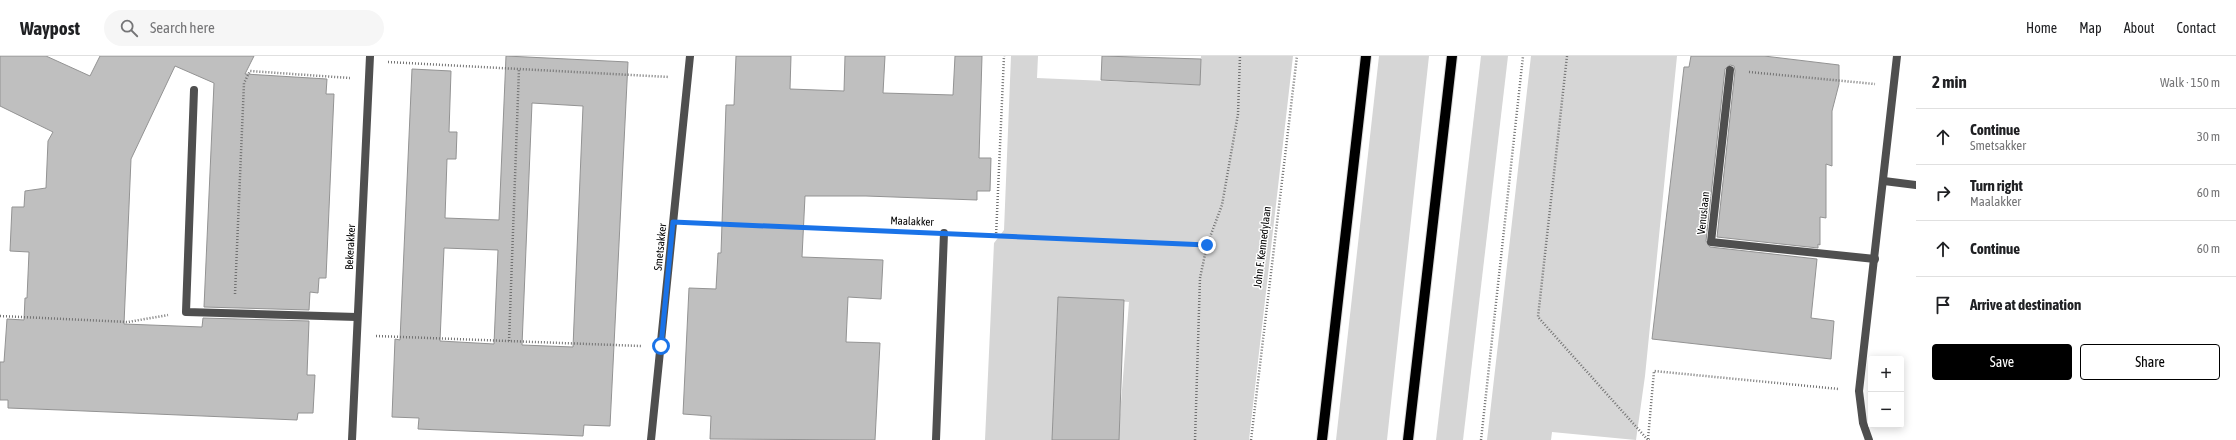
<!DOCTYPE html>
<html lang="en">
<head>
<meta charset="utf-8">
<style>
  body { margin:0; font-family:"Asap Condensed",sans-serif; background:#f6f6f6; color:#202124 }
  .controls { position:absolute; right:12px; bottom:12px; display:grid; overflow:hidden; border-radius:4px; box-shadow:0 2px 10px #0003 }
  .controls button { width:36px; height:36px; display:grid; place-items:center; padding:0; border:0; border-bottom:1px solid #e0e0e0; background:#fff; color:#202124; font:20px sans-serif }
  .stop { position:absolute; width:12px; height:12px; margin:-9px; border:3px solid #1a73e8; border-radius:50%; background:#fff }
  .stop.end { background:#1a73e8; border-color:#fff; box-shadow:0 1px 4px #0008 }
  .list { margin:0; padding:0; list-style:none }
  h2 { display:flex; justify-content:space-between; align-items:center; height:52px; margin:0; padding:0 16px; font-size:17px }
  h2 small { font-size:13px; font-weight:400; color:#757577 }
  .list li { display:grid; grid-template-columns:26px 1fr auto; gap:12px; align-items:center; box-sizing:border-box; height:56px; padding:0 16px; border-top:1px solid #e0e0e0 }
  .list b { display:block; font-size:15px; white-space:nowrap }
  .list p { margin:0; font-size:13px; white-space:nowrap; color:#757577 }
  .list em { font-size:13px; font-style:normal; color:#757577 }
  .actions { display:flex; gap:8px; padding:12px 16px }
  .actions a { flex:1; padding:9px 0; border:1px solid #000; border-radius:4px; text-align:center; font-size:14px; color:#000 }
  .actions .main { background:#000; color:#fff }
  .icon { flex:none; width:22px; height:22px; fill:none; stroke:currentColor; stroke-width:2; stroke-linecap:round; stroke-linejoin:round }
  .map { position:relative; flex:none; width:1916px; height:384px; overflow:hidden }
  header { display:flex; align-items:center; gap:24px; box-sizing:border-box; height:56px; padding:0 20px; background:#fff; border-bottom:1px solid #e0e0e0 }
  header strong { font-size:19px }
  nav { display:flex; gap:22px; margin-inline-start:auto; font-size:14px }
  .search { width:280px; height:36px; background:#f6f6f6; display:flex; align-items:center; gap:10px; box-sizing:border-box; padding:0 14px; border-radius:22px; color:#757577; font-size:15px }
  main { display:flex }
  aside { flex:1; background:#fff }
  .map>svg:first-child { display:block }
</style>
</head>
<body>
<header>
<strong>Waypost</strong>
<div class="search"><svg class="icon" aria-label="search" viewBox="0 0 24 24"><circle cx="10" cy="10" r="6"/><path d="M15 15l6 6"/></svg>Search here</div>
<nav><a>Home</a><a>Map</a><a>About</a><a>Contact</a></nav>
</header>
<main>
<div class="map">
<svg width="1916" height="384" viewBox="0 0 1916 384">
  <rect width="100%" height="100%" fill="#fff"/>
  <g fill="#d6d6d6">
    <polygon points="1011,0 1038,0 1037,22 1199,29 1201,0 1293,0 1249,384 1118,384 1129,246 1058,241 1052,384 985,384 994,187 1004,174"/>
    <polygon points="1379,0 1429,0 1390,356 1387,384 1336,384"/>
    <polygon points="1481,0 1508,0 1463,384 1436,384"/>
    <polygon points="1531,0 1677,0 1645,320 1636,384 1552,376 1551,384 1487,384"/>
  </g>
  <g fill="#bfbfbf" stroke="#939393" fill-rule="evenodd">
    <polygon points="0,0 46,0 90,20 100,0 254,0 245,18 327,23 326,38 334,38 326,222 319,222 318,237 310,236 309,254 204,251 214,27 175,10 131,103 124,268 202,271 203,262 309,265 307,319 315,319 313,357 298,357 297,364 61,354 8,352 8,344 0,344 0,306 4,306 7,263 24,264 25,242 27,242 29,196 10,195 12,151 24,151 25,135 46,132 48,85 53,76 0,50"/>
    <path d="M506,0L628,6L610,370L584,369L583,380L418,373L419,362L392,361L395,283L400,284L412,13L451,15L449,76H457L456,103H447L445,162L499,164ZM532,47L583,50L573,291L522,289ZM444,192L498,194L494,288L440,285Z"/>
    <polygon points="736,0 791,0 790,33 844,35 845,0 885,0 883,37 953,39 955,0 982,0 979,102 991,102 990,135 977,135 977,144 866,140 805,140 802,201 883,204 881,243 848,241 846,286 880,287 875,384 710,383 711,360 683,358 689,232 716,233 718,197 721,197 726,49 734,49"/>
    <polygon points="1102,0 1201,3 1200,29 1101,24"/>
    <polygon points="1691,0 1764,0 1839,9 1839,28 1832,55 1832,110 1826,108 1826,162 1820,161 1820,189 1818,188 1818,192 1717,181 1735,15 1734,10 1730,9 1725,13 1706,185 1710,191 1817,203 1811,262 1834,265 1831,303 1652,283 1684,11 1689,11"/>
    <polygon points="1058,241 1124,244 1119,384 1052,384"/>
  </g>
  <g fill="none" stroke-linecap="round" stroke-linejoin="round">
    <defs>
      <g id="primary">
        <polyline points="1322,384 1366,0"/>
        <polyline points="1408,384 1452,0"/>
      </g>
    </defs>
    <use href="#primary" stroke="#dbdbdb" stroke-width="12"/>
    <g stroke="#717171" stroke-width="2.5" stroke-dasharray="1 2" stroke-linecap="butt">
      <polyline points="1567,0 1538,261 1648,384 1650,384"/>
      <polyline points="388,6 669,21"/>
      <polyline points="1749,16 1875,28"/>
      <polyline points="692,167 925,177"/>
      <polyline points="964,178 1207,189"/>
      <polyline points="996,180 1004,0"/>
      <polyline points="235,238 244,27 250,15 350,22"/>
      <polyline points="0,260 128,266 168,259"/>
      <polyline points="376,280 641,290"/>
      <polyline points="509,285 519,13"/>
      <polyline points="1648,383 1654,315 1839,333"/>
      <polyline points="1195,384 1200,222 1207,189 1222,149 1238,58 1240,0"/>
      <polyline points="1251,384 1297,0"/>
      <polyline points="1481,384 1523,0"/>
    </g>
    <g stroke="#4f4f4f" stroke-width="8">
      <polyline points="1730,14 1711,186 1875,203"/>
      <polyline points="194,34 186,256 357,261"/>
    </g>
    <g stroke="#4f4f4f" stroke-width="8">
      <polyline points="1884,125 1916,129"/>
      <polyline points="352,384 370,0"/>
      <polyline points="651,384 690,0"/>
      <polyline points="936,384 944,177"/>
      <polyline points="1869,384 1863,367 1859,335 1897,0"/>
    </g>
    <use href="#primary" stroke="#000" stroke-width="10"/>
  </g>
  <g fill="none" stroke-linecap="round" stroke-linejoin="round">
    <polyline stroke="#1a73e8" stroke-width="5" points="661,290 673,166 1207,189"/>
  </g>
  <g text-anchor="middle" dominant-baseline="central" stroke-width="3" stroke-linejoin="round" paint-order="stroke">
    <g font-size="11" fill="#000" stroke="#fff">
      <text transform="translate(1703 157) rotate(-84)">Venuslaan</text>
      <text transform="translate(912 165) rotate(2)">Maalakker</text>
      <text transform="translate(350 191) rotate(-87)">Bekerakker</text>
      <text transform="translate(660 191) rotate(-84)">Smetsakker</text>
      <text transform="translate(1262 191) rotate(-83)">John F. Kennedylaan</text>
    </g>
  </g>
</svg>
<div class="controls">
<button>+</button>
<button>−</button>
</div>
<div class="stop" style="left:661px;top:290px"></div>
<div class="stop end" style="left:1207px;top:189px"></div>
</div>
<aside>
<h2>2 min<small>Walk · 150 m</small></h2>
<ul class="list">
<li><svg class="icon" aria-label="ahead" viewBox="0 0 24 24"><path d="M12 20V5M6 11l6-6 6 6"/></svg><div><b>Continue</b><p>Smetsakker</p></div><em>30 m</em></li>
<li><svg class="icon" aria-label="right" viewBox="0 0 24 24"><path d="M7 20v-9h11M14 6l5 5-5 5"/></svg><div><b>Turn right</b><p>Maalakker</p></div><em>60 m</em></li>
<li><svg class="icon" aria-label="ahead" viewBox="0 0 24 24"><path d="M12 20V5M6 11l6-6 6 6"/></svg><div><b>Continue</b></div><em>60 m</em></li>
<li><svg class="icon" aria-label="arrive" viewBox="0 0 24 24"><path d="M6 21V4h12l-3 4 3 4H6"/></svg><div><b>Arrive at destination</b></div></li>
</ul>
<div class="actions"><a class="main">Save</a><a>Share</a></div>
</aside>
</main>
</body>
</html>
